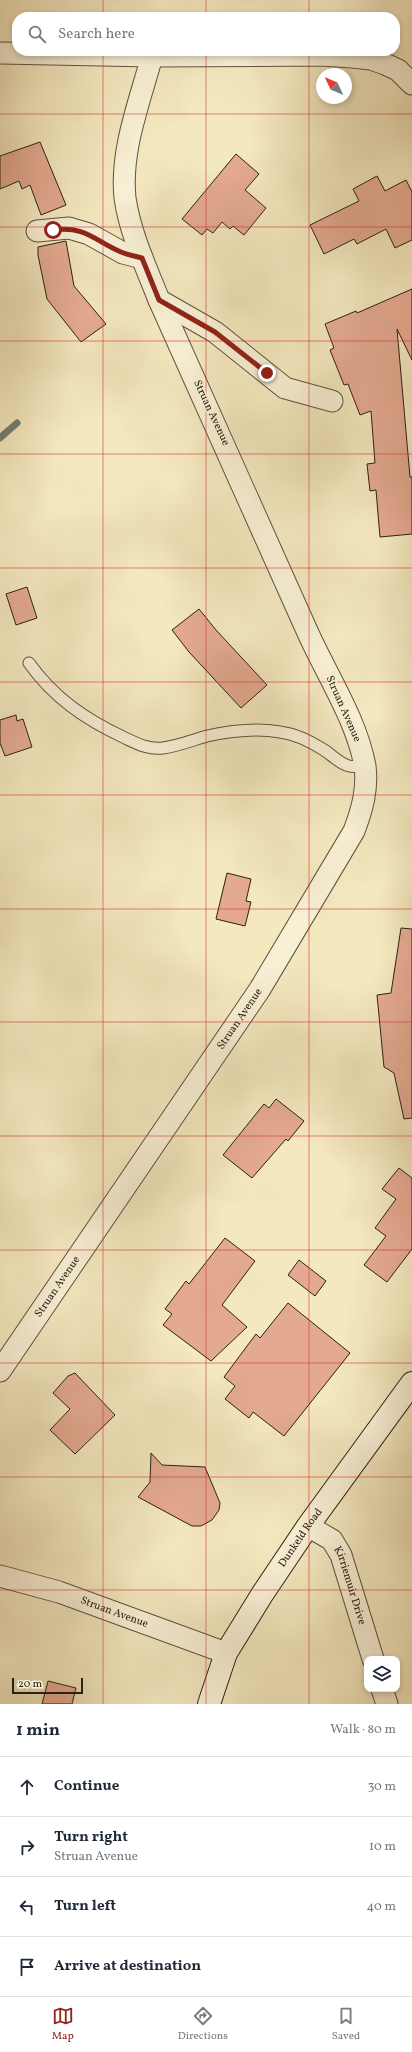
<!DOCTYPE html>
<html lang="en">
<head>
<meta charset="utf-8">
<style>
  body { margin:0; font-family:Vollkorn,serif; background:#f6f6f7; color:#1f2937 }
  .controls { position:absolute; right:12px; bottom:12px; display:grid; overflow:hidden; border-radius:8px; box-shadow:0 2px 6px #0003 }
  .controls button { width:36px; height:36px; display:grid; place-items:center; padding:0; border:0; border-bottom:1px solid #e0e1e3; background:#fff; color:#1f2937; font:20px sans-serif }
  .compass { position:absolute; left:316px; top:68px; width:36px; height:36px; border-radius:50%; background:#fff; box-shadow:0 2px 6px #0003; rotate:314deg }
  .scale { position:absolute; left:12px; bottom:10px; width:71px; box-sizing:border-box; padding-left:4px; border:2px solid #2b2114; border-top:0; font-size:11px; line-height:14px; white-space:nowrap; color:#2b2114; -webkit-text-stroke:3px #f8f0d5; paint-order:stroke }
  .stop { position:absolute; width:12px; height:12px; margin:-9px; border:3px solid #8f2418; border-radius:50%; background:#fff }
  .stop.end { background:#8f2418; border-color:#fff; box-shadow:0 1px 4px #0008 }
  .list { margin:0; padding:0; list-style:none }
  h2 { display:flex; justify-content:space-between; align-items:center; height:52px; margin:0; padding:0 16px; font-size:17px }
  h2 small { font-size:13px; font-weight:400; color:#747a83 }
  .list li { display:grid; grid-template-columns:26px 1fr auto; gap:12px; align-items:center; box-sizing:border-box; height:60px; padding:0 16px; border-top:1px solid #e0e1e3 }
  .list b { display:block; font-size:15px; white-space:nowrap }
  .list p { margin:0; font-size:13px; white-space:nowrap; color:#747a83 }
  .list em { font-size:13px; font-style:normal; color:#747a83 }
  .icon { flex:none; width:22px; height:22px; fill:none; stroke:currentColor; stroke-width:2; stroke-linecap:round; stroke-linejoin:round }
  .map { position:relative; flex:none; width:412px; height:1704px; overflow:hidden }
  .search { position:absolute; background:#fff; box-shadow:0 2px 6px #0003; left:12px; right:12px; top:12px; height:44px; display:flex; align-items:center; gap:10px; box-sizing:border-box; padding:0 14px; border-radius:16px; color:#747a83; font-size:15px }
  .sheet { height:292px; background:#fff }
  nav { display:flex; justify-content:space-around; align-items:center; box-sizing:border-box; height:56px; border-top:1px solid #e0e1e3; background:#fff; font-size:11px; color:#747a83 }
  nav a { display:grid; justify-items:center; gap:2px }
  nav .on { color:#8f2418 }
  .map>svg:first-child { display:block }
</style>
</head>
<body>
<div class="map">
<svg width="412" height="1704" viewBox="0 0 412 1704">
  <rect width="100%" height="100%" fill="#f4e8bf"/>
  <filter id="stains"><feTurbulence type="fractalNoise" baseFrequency=".005" numOctaves="4"/><feColorMatrix values="0 0 0 0 .2 0 0 0 0 .09 0 0 0 0 .02 0 0 0 .5 -.17"/></filter>
  <radialGradient id="worn" r=".72"><stop offset=".6" stop-color="#630" stop-opacity="0"/><stop offset="1" stop-color="#630" stop-opacity=".3"/></radialGradient>
  <g fill="none" stroke-linecap="round" stroke-linejoin="round">
    <polyline stroke="#6f8072" stroke-width="7" points="0,438 17,423"/>
  </g>
  <g fill="#e4aa91" stroke="#2b2114">
    <polygon points="40,142 66,205 41,215 30,185 22,189 19,181 0,189 0,156"/>
    <polygon points="236,154 259,174 245,190 266,208 244,235 233,226 230,229 222,222 213,233 207,229 202,235 182,219"/>
    <polygon points="377,176 385,191 406,180 412,192 412,240 395,248 386,229 357,244 354,239 324,254 310,225 359,201 353,189"/>
    <polygon points="66,241 74,286 106,324 81,342 47,299 38,255 38,247"/>
    <polygon points="412,289 412,360 397,329 410,477 412,477 412,534 380,537 376,490 370,491 367,464 375,463 371,411 360,415 348,384 344,385 330,350 334,348 325,324 356,311 357,313"/>
    <polygon points="27,587 37,618 16,625 6,594"/>
    <polygon points="199,609 216,630 267,685 241,708 189,652 172,630"/>
    <polygon points="16,715 17,721 23,719 32,747 5,756 0,743 0,720"/>
    <polygon points="227,873 251,879 246,901 251,902 245,926 216,919"/>
    <polygon points="401,928 412,929 412,1118 404,1119 394,1073 384,1067 377,995 391,993"/>
    <polygon points="276,1099 304,1121 288,1141 286,1139 252,1178 223,1155 264,1104 269,1108"/>
    <polygon points="399,1168 412,1178 412,1249 387,1282 364,1265 386,1236 375,1228 396,1199 382,1189"/>
    <polygon points="225,1238 255,1261 222,1305 247,1327 211,1361 163,1325 172,1314 165,1309 186,1281 189,1284"/>
    <polygon points="299,1260 326,1281 315,1296 288,1275"/>
    <polygon points="288,1303 350,1353 284,1436 253,1412 249,1418 225,1399 235,1386 224,1377 256,1334 260,1338"/>
    <polygon points="75,1373 115,1415 75,1454 50,1430 70,1409 53,1393 68,1376"/>
    <polygon points="151,1453 162,1465 205,1467 220,1503 219,1510 212,1520 201,1526 192,1526 138,1497 150,1482"/>
    <polygon points="48,1681 76,1688 72,1704 42,1704"/>
  </g>
  <g fill="none" stroke-linecap="round" stroke-linejoin="round">
    <defs>
      <path id="lane" d="M29,663C54,698 85,719 123,737C136,743 148,750 163,748C178,746 193,740 207,736C230,731 257,728 280,732C296,734 310,741 324,750C332,755 340,764 349,766C354,767 360,766 365,766"/>
      <g id="street">
        <polyline points="0,53 152,56 321,55 352,57 371,59 385,64 398,70 412,84"/>
        <polyline points="37,231 69,228 89,234 123,253 142,258"/>
        <polyline points="159,300 215,332 285,388 332,401"/>
        <path id="s1" d="M0,1371L260,989L354,831C362,810 368,789 365,766C357,721 327,675 308,633C259,521 209,410 159,300C146,267 130,233 125,198C120,150 140,101 152,56"/>
        <path id="s2" d="M308,1526L332,1540L341,1555L373,1659"/>
        <path id="s3" d="M0,1576L59,1592L226,1653"/>
        <polyline points="382,1689 387,1704"/>
      </g>
      <g id="secondary">
        <path id="s4" d="M209,1704L226,1653L263,1593L308,1526L412,1383"/>
      </g>
    </defs>
    <use href="#lane" stroke="#5d533f" stroke-width="13"/>
    <use href="#street" stroke="#5d533f" stroke-width="23"/>
    <use href="#secondary" stroke="#2b2114" stroke-width="24"/>
    <use href="#lane" stroke="#f8f0d5" stroke-width="11"/>
    <use href="#street" stroke="#f8f0d5" stroke-width="21"/>
    <use href="#secondary" stroke="#f8f0d5" stroke-width="22"/>
  </g>
  <g fill="none" stroke-linecap="round" stroke-linejoin="round">
    <path stroke="#8f2418" stroke-width="5" d="M53,230C87,226 93,240 121,252C128,255 135,256 142,258L159,300L215,332L267,373"/>
  </g>
  <path fill="none" stroke="#d62828" stroke-width="1" stroke-opacity="0.55" d="M103,0V17M206,0V17M309,0V17M103,51V1704M206,51V1704M309,51V1704M0,114H412M0,227H412M0,341H412M0,454H412M0,568H412M0,682H412M0,795H412M0,909H412M0,1022H412M0,1136H412M0,1250H412M0,1363H412M0,1477H412M0,1590H412"/>
  <g text-anchor="middle" dominant-baseline="central" stroke-width="3" stroke-linejoin="round" paint-order="stroke">
    <g font-size="11" fill="#2b2114" stroke="#f8f0d5">
      <text transform="translate(211 413) rotate(65)">Struan Avenue</text>
      <text transform="translate(343 709) rotate(66)">Struan Avenue</text>
      <text stroke="none"><textPath href="#s1" startOffset="426">Struan Avenue</textPath></text>
      <text stroke="none"><textPath href="#s1" startOffset="102">Struan Avenue</textPath></text>
      <text stroke="none"><textPath href="#s4" startOffset="191">Dunkeld Road</textPath></text>
      <text stroke="none"><textPath href="#s2" startOffset="77">Kirriemuir Drive</textPath></text>
      <text stroke="none"><textPath href="#s3" startOffset="120">Struan Avenue</textPath></text>
    </g>
  </g>
  <rect width="100%" height="100%" filter="url(#stains)"/>
  <rect width="100%" height="100%" fill="url(#worn)"/>
</svg>
<div class="controls">
<button><svg class="icon" aria-label="layers" viewBox="0 0 24 24"><path d="M12 4l9 5-9 5-9-5zM3 14l9 5 9-5"/></svg></button>
</div>
<svg class="compass" viewBox="-18 -18 36 36"><path d="M0-13l5 13h-10z" fill="#e53935"/><path d="M0 13l5-13h-10z" fill="#747a83"/></svg>
<div class="scale">20 m</div>
<div class="stop" style="left:53px;top:230px"></div>
<div class="stop end" style="left:267px;top:373px"></div>
<div class="search"><svg class="icon" aria-label="search" viewBox="0 0 24 24"><circle cx="10" cy="10" r="6"/><path d="M15 15l6 6"/></svg>Search here</div>
</div>
<section class="sheet">
<h2>1 min<small>Walk · 80 m</small></h2>
<ul class="list">
<li><svg class="icon" aria-label="ahead" viewBox="0 0 24 24"><path d="M12 20V5M6 11l6-6 6 6"/></svg><div><b>Continue</b></div><em>30 m</em></li>
<li><svg class="icon" aria-label="right" viewBox="0 0 24 24"><path d="M7 20v-9h11M14 6l5 5-5 5"/></svg><div><b>Turn right</b><p>Struan Avenue</p></div><em>10 m</em></li>
<li><svg class="icon" aria-label="left" viewBox="0 0 24 24"><path d="M17 20v-9H6M10 6l-5 5 5 5"/></svg><div><b>Turn left</b></div><em>40 m</em></li>
<li><svg class="icon" aria-label="arrive" viewBox="0 0 24 24"><path d="M6 21V4h12l-3 4 3 4H6"/></svg><div><b>Arrive at destination</b></div></li>
</ul>
</section>
<nav>
<a class="on"><svg class="icon" aria-label="map" viewBox="0 0 24 24"><path d="M3 6l6-2 6 2 6-2v14l-6 2-6-2-6 2zM9 4v14M15 6v14"/></svg>Map</a>
<a><svg class="icon" aria-label="directions" viewBox="0 0 24 24"><path d="M12 3l9 9-9 9-9-9zM9 14v-3h6M13 9l2 2-2 2"/></svg>Directions</a>
<a><svg class="icon" aria-label="saved" viewBox="0 0 24 24"><path d="M7 4h10v16l-5-4-5 4z"/></svg>Saved</a>
</nav>
</body>
</html>
